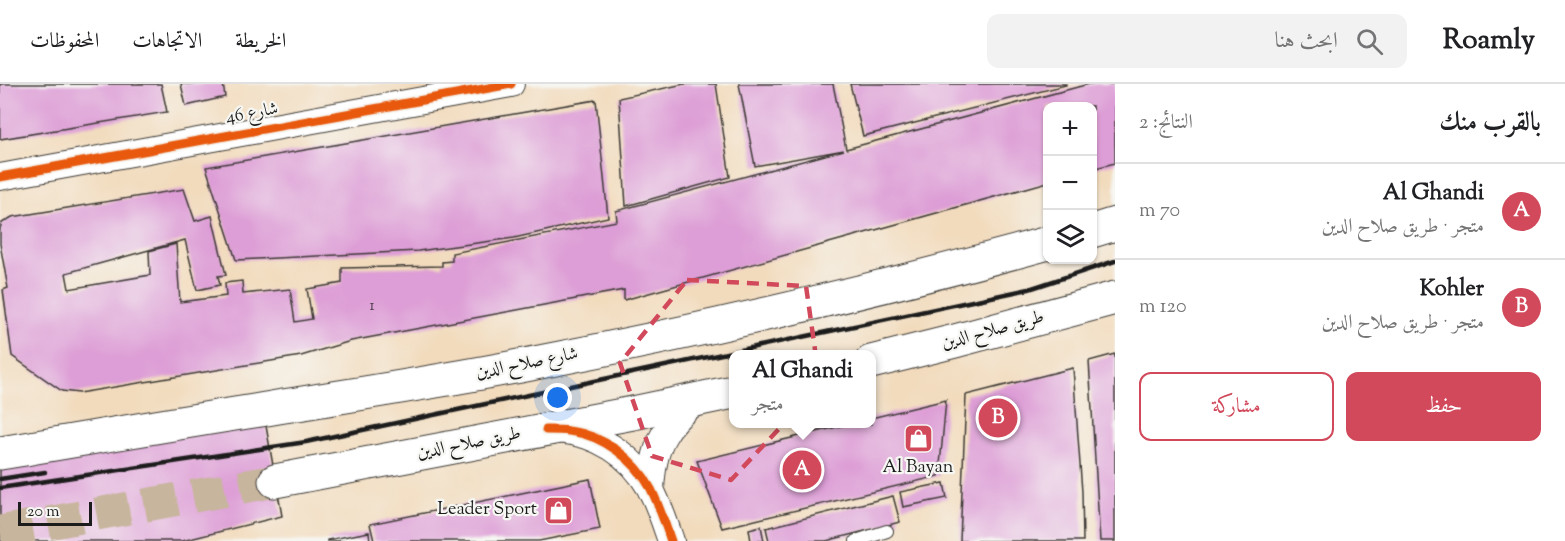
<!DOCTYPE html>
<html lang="ar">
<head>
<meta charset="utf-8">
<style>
  body { margin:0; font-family:"Sorts Mill Goudy",Amiri,serif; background:#f2f2f2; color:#202124; direction:rtl }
  .controls { position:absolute; right:18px; top:18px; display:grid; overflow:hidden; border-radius:12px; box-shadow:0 2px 4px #0004 }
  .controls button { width:54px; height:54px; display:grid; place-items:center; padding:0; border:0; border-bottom:2px solid #e0e0e0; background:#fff; color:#202124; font:30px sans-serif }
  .scale { position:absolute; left:18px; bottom:15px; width:74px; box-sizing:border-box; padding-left:6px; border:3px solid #1c1c1c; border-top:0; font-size:16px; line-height:21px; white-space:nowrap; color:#1c1c1c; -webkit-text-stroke:4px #f6f6f2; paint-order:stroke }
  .you { position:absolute; left:558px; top:314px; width:21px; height:21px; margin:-15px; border:4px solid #fff; border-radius:50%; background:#1a73e8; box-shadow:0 0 0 9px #1a73e833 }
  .badge { display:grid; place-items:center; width:39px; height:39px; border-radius:50%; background:#d1495b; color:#fff; font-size:20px; font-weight:700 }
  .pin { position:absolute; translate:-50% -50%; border:3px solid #fff; box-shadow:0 2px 6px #0006 }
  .popup { position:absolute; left:729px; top:266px; width:147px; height:78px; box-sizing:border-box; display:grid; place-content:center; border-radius:12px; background:#fff; filter:drop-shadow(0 2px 4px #0005); font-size:20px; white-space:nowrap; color:#757577 }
  .popup b { font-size:22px; color:#202124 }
  .popup::after { content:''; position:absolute; left:50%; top:100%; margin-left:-12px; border:12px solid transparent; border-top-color:#fff }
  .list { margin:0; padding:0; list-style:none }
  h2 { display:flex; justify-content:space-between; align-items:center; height:78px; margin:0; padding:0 24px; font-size:26px }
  h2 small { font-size:20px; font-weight:400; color:#757577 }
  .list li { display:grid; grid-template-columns:39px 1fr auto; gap:18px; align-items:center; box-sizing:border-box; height:96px; padding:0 24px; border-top:2px solid #e0e0e0 }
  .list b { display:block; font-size:22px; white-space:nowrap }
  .list p { margin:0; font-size:20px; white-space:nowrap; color:#757577 }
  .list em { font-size:20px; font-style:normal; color:#757577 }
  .actions { display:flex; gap:12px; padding:18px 24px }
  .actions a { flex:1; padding:14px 0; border:2px solid #d1495b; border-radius:12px; text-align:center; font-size:21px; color:#d1495b }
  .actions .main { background:#d1495b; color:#fff }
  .icon { flex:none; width:33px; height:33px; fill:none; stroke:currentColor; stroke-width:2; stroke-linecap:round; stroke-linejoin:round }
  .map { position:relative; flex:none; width:1115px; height:457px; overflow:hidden; direction:ltr }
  header { display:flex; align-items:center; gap:36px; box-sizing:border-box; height:84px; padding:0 30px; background:#fff; border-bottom:2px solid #e0e0e0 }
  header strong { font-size:28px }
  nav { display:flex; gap:33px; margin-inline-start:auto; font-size:21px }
  .search { width:420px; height:54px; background:#f2f2f2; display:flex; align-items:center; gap:15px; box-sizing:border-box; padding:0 21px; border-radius:12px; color:#757577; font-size:22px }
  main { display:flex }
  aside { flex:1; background:#fff }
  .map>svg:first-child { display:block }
</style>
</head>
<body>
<header>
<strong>Roamly</strong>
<div class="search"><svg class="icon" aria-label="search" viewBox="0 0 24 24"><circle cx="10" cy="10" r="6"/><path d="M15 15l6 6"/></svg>ابحث هنا</div>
<nav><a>الخريطة</a><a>الاتجاهات</a><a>المحفوظات</a></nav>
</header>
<main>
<aside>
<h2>بالقرب منك<small>النتائج: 2</small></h2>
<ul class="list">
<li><span class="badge">A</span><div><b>Al Ghandi</b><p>متجر · طريق صلاح الدين</p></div><em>70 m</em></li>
<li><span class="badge">B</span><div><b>Kohler</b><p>متجر · طريق صلاح الدين</p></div><em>120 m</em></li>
</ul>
<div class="actions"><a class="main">حفظ</a><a>مشاركة</a></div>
</aside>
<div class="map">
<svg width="1115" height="457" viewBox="0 0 1115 457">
  <rect width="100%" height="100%" fill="#f6f6f2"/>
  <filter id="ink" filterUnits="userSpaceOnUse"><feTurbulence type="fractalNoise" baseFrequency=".0167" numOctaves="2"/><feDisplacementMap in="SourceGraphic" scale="12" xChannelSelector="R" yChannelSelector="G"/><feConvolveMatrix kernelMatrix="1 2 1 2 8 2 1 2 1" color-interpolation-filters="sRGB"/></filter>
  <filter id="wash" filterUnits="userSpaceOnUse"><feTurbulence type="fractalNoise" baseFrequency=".008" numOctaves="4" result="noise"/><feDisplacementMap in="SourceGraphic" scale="24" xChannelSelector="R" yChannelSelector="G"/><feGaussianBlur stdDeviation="1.35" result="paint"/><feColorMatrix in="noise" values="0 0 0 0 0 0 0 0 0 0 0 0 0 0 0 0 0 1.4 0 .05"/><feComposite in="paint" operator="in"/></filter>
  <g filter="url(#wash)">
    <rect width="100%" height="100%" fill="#f2dbbd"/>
    <g id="blocks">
      <g fill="#dd9dd6">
        <polygon points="0,0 161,0 167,28 0,55"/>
        <polygon points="181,0 223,0 225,13 186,22"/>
        <polygon points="684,0 716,0 730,93 626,122 619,14"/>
        <polygon points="739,0 833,0 846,65 1089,0 1115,0 1115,79 1092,85 1092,22 1048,22 1048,98 624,216 624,206 351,257 301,272 79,309 62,307 12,272 3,206 8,204 0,160 0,144 2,139 12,133 184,105 195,137 212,132 226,191 218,192 220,201 197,206 185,156 66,189 69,205 150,191 149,167 176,160 180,218 226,212 225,199 242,197 243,210 290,205 295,238 312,235 307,205 342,199 342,184 442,182 442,178 452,177 452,169 617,137 616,127 844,66 755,82"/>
        <polygon points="850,0 1066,0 1066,1 863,52"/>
        <polygon points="596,16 608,133 514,154 418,167 236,176 206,83"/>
        <polygon points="1115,270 1115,457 1100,457 1089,277"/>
        <polygon points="1073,284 1082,408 1083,457 960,457 966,311"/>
        <polygon points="946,316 939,392 722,444 697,377 849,340 871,340 871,334"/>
        <polygon points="266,342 282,432 182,457 0,457 0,378 162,353"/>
        <polygon points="590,395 600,445 539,457 374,457 370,440"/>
        <polygon points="944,399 947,414 903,423 900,408"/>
        <polygon points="893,412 900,438 826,457 769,457 766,444"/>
        <polygon points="761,442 764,457 751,457 749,445"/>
        <polygon points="369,448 370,457 327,457 327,456"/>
      </g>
    </g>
  </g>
  <g filter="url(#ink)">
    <use href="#blocks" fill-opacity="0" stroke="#3c3934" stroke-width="1.5"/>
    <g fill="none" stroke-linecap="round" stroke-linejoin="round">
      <polyline stroke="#c7b59d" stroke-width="33" stroke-dasharray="33 16" stroke-linecap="butt" points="0,448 275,397"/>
      <defs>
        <polyline id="lane" points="856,457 887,447"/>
        <g id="street">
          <polyline points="0,93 511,0"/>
          <path d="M558,346C597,349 631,370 650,404C659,420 665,440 671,457"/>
          <path d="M651,406C653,362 664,340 699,315"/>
        </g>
        <g id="secondary">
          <polyline points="1092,147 1115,140"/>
          <polyline points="871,278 955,257 1115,214"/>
          <path d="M0,369C85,355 170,340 254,327C350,311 445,297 540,278C711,245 880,205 1048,159"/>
          <polyline points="275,397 633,329 733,308"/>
        </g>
      </defs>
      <use href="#lane" stroke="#3c3934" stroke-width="14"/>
      <use href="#street" stroke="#3c3934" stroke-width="28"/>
      <use href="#secondary" stroke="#3c3934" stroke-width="35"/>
      <use href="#lane" stroke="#fff" stroke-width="12"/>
      <use href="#street" stroke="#fff" stroke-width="26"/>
      <use href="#secondary" stroke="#fff" stroke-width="33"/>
      <g stroke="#1c1c1c" stroke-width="4.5">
        <polyline points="0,395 45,388"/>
        <polyline points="0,404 306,358 1029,205 1115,177"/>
      </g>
      <defs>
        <g id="cycleway">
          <polyline points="0,93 511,0"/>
          <path d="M546,346C554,346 562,346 569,347C603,351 635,375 651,405C659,421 665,440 671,457"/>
        </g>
      </defs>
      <use href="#cycleway" stroke="#f6f6f2" stroke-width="13"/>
      <use href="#cycleway" stroke="#e8590c" stroke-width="9"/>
    </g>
  </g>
  <path fill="none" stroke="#d1495b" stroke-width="4.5" stroke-dasharray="12 8" stroke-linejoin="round" d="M687,196L806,202L820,301L731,396L652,372L620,279Z"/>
  <defs>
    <symbol id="shop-square" viewBox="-11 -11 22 22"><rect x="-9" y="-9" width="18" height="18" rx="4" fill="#d1495b" stroke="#f6f6f2"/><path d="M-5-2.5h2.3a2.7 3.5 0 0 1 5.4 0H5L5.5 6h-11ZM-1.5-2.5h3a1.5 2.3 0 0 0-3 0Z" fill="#fff"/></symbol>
  </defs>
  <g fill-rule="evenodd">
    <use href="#shop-square" x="902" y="338" width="33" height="33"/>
    <use href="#shop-square" x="542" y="410" width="33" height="33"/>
  </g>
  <g text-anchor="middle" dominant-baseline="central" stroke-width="4.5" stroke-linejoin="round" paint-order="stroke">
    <g font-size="15" fill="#4c3c4a">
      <text x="372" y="222">1</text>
    </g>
    <g font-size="18" fill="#1c1c1c" stroke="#f6f6f2">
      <text transform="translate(252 30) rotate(-10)">شارع 46</text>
      <text transform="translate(993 247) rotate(-15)">طريق صلاح الدين</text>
      <text transform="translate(527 280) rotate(-11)">شارع صلاح الدين</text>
      <text transform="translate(469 360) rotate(-11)">طريق صلاح الدين</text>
    </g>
    <g font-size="18" fill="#1c1c1c" stroke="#f6f6f2">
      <text x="918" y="384">Al Bayan</text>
      <text x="537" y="426" text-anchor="end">Leader Sport</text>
    </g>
  </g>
</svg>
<div class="controls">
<button>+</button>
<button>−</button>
<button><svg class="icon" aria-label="layers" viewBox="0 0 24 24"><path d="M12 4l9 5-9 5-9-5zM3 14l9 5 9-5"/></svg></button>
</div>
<div class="scale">20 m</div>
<div class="you"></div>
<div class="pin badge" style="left:802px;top:386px">A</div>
<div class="popup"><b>Al Ghandi</b>متجر</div>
<div class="pin badge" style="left:998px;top:334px">B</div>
</div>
</main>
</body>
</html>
